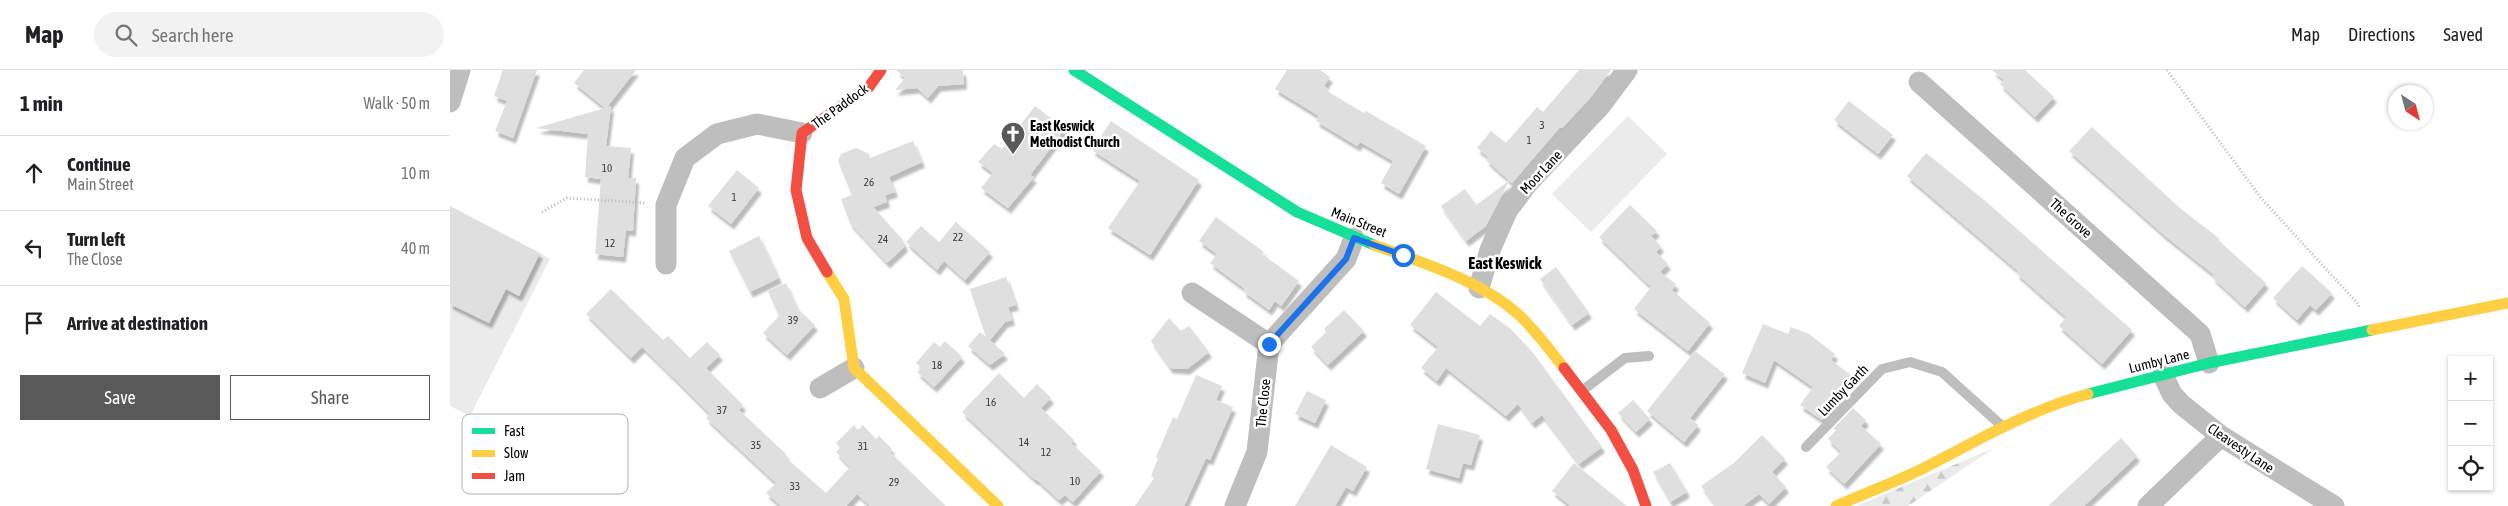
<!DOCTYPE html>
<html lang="en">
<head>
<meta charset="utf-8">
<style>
  body { margin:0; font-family:"Asap Condensed",sans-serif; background:#f2f2f2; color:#202124 }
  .controls { position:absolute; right:15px; bottom:15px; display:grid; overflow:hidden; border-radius:0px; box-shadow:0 1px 4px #0004 }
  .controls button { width:45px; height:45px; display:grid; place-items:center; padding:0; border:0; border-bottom:1px solid #e0e0e0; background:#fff; color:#202124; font:25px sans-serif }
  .compass { position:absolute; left:1938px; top:15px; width:45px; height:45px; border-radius:50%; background:#fff; box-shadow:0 1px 4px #0004; rotate:144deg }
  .stop { position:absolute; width:15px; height:15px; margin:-11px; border:4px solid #1a73e8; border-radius:50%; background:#fff }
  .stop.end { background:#1a73e8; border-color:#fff; box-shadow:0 1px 5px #0008 }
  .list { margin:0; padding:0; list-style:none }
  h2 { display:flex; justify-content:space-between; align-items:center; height:65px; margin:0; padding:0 20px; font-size:21px }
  h2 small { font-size:16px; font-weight:400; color:#757577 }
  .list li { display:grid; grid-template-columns:32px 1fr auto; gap:15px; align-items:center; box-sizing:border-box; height:75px; padding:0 20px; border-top:1px solid #e0e0e0 }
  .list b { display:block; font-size:19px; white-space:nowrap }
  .list p { margin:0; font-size:16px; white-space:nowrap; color:#757577 }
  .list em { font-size:16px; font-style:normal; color:#757577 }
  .actions { display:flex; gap:10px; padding:15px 20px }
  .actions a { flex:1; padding:11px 0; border:1px solid #595959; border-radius:0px; text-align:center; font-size:18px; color:#595959 }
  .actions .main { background:#595959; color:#fff }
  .icon { flex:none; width:28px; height:28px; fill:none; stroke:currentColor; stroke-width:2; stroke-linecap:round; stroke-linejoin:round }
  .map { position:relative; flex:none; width:2058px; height:436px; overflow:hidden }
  header { display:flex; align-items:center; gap:30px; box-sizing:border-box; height:70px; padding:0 25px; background:#fff; border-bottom:1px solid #e0e0e0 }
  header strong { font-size:24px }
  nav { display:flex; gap:28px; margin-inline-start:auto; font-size:18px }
  .search { width:350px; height:45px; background:#f2f2f2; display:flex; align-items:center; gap:12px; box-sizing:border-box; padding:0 18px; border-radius:28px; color:#757577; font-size:19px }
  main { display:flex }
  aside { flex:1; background:#fff }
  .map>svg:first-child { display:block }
</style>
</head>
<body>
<header>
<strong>Map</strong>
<div class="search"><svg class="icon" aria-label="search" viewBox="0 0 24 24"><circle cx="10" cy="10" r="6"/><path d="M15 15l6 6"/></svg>Search here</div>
<nav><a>Map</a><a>Directions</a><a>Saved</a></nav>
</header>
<main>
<aside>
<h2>1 min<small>Walk · 50 m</small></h2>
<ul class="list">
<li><svg class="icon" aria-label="ahead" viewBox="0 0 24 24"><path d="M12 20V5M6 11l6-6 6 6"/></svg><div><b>Continue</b><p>Main Street</p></div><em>10 m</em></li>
<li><svg class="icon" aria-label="left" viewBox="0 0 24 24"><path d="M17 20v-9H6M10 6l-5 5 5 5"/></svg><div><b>Turn left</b><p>The Close</p></div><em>40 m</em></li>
<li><svg class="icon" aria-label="arrive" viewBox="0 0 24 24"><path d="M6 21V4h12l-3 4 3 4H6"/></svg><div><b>Arrive at destination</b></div></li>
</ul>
<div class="actions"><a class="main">Save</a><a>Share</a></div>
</aside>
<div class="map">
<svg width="2058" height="436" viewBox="0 0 2058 436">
  <defs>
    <pattern id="forest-firs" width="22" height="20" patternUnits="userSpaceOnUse" patternTransform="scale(1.25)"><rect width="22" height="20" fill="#ebebeb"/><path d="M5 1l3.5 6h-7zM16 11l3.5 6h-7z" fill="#c8c8c8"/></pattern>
    <filter id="shadow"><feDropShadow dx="3" dy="5.5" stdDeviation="1" flood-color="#0004"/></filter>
  </defs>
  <rect width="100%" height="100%" fill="#fff"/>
  <polygon fill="url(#forest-firs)" points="1544,378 1458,436 1407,436 1418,431"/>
  <g fill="#ebebeb">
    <polygon points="1178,46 1217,84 1141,162 1102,124"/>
    <polygon points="90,183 100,189 20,346 0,336 0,234 56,219 69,225"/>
  </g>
  <g fill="#dfdfdf" filter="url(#shadow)">
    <polygon points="53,0 87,0 63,68 45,61 57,31 44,26"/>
    <polygon points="134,0 186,0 157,37 161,36 156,76 181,78 178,108 186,108 183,161 176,160 173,187 145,184 151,109 135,107 138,64 86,58 155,38 124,13"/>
    <polygon points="446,0 513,0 514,14 488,16 478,28 467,18 445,20 455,8"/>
    <polygon points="837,0 870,0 880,7 874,16 878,19 877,21 914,43 916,41 976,76 949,124 931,113 943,91 910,72 907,76 866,51 869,46 825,19"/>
    <polygon points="1129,0 1161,0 1141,27 1112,58 1110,57 1062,113 1036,90 1038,87 1027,78 1041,61 1056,73 1087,37 1093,42"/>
    <polygon points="1542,0 1575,0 1604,27 1585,47 1550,14 1554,10"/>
    <polygon points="1399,31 1443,65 1428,84 1384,50"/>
    <polygon points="585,36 615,59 580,105 584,107 558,138 531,118 543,103 528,92 544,74 552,79"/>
    <polygon points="661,51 749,110 700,185 658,158 690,111 642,80"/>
    <polygon points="1642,57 1731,139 1770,169 1768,170 1816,213 1795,237 1762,207 1764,205 1714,165 1619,81"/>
    <polygon points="463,71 472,92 439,107 445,122 435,125 437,132 423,137 452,169 455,176 437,193 400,153 391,129 402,125 388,91 391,84 406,78 419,84 420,88"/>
    <polygon points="1476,83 1533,129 1682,260 1652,294 1609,256 1616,247 1566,203 1568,201 1457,106"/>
    <polygon points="287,100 309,118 281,154 258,136"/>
    <polygon points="1059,111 1036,156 1016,171 991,136 1015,119 1026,135"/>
    <polygon points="1180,135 1207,161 1201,166 1211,176 1206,182 1218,194 1210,202 1226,214 1222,220 1260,253 1238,281 1184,239 1201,217 1149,167"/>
    <polygon points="0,136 90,183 69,226 56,219 39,253 0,234"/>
    <polygon points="766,147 814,182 812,184 849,211 831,236 825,231 819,240 793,221 795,219 760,193 767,184 749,171"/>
    <polygon points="506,152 540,182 515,210 494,191 487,200 456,172 471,156 489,172"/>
    <polygon points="309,166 329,208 300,222 279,181"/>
    <polygon points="1852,196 1882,223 1866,240 1860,235 1847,250 1823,228"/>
    <polygon points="1106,197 1139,243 1122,255 1090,209"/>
    <polygon points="556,207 566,235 558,237 562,250 555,252 540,270 555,284 540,295 518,276 530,262 536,267 520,219"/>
    <polygon points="336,213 347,238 365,255 337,285 313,263 329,246 318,221"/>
    <polygon points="161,219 213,270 218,266 240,288 257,272 270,285 256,298 293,335 289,340 336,384 334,386 376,423 400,397 386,382 390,378 386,373 404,355 408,360 413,355 426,369 429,366 442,379 440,382 496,436 420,436 407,424 396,436 331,436 316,423 326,413 256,348 260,344 228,312 192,277 181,288 136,244"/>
    <polygon points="986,222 1030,256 1040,244 1061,259 1083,283 1152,377 1129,394 1092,345 1082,353 1068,334 1056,346 996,298 987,311 971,298 988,277 960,255"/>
    <polygon points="894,240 914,261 878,295 861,277 876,262 874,259"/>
    <polygon points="719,248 731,261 739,256 759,282 737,299 720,298 701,271"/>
    <polygon points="1313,254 1338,264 1341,257 1359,264 1385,284 1381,290 1402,306 1389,324 1393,329 1372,350 1350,335 1363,317 1324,290 1315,313 1292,303"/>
    <polygon points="495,271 512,287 484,317 467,302 472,298 466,293 484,272 490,277"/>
    <polygon points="1245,281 1275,304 1240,348 1248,355 1234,372 1197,341"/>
    <polygon points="549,303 574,328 587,314 601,328 591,338 624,370 621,373 651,401 623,432 615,425 609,430 586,409 585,410 512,342"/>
    <polygon points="746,305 772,316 766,330 783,337 760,390 756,388 734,436 685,436 704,408 701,406 708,388 706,387 723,347 727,349"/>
    <polygon points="857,321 876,330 865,353 845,344"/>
    <polygon points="1183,330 1200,349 1186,362 1168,343"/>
    <polygon points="1403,338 1416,350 1411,356 1431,374 1394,414 1376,397 1391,382 1378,369 1386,360 1383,359"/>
    <polygon points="988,354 1030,365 1021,395 1013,393 1009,408 976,399"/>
    <polygon points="1312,365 1335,389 1322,402 1336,417 1319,434 1309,424 1293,436 1266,436 1251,416 1284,393"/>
    <polygon points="1671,368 1687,386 1634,436 1598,436"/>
    <polygon points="881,375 917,397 903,421 896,417 885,436 845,436"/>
    <polygon points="1124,393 1177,436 1121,436 1102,421"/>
    <polygon points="1220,393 1237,422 1220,432 1203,402"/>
  </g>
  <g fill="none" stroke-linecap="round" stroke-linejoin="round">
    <g stroke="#b9b9b9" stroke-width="3" stroke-dasharray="1 2.5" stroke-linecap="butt">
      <polyline points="1717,0 1811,128 1909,235 1908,238"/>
      <polyline points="92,142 117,128 196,133"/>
    </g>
    <g stroke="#bebebe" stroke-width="10">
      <polyline points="1133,320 1175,288 1199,286"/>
      <polyline points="1356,377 1432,299 1460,292 1492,302 1552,356"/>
    </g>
    <g stroke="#bebebe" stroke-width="21">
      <polyline points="1469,12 1750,264 1759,293"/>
      <polyline points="0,32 10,0"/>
      <polyline points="216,194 216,135 235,88 267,64 307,54 352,63"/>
      <polyline points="1029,218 1040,180 1057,141 1078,113 1151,35 1177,0"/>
      <polyline points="742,223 819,274"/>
      <polyline points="1713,305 1722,324 1731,334 1771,366 1884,436"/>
      <polyline points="370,318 404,298"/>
      <polyline points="785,436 807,382 819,274 896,189 904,168"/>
      <polyline points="1698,436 1771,366"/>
    </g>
    <g stroke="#16e098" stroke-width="11">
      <polyline points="624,0 847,142 924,175"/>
      <polyline points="1638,324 1759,293 1922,260"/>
    </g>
    <g stroke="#ffcf43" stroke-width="11">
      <path d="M924,175C971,192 1032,211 1069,245C1086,261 1100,280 1114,298"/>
      <polyline points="377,202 394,229 404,298 548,436"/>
      <polyline points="1922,260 2058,233"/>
      <path d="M1386,436C1415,423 1446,412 1474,398C1527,371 1579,340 1638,324"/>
    </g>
    <g stroke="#f24e42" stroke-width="11">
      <polyline points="377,202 357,168 346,120 352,63 419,17 431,0"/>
      <polyline points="1114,298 1161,360 1183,400 1196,436"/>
    </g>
  </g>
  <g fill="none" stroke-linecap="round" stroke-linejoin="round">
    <polyline stroke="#1a73e8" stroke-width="6" points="819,274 896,189 904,168 953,185"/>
  </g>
  <defs>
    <symbol id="church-pin" viewBox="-11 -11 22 30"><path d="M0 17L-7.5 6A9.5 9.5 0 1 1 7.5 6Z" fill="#595959" stroke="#fff"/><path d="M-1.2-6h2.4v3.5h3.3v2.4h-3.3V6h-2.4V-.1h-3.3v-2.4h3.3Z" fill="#fff"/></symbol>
  </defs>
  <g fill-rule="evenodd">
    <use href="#church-pin" x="549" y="50" width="28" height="38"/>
  </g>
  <g text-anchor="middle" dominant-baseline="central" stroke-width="5" stroke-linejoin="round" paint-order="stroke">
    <g font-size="11" fill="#383838">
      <text x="1092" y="55">3</text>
      <text x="1079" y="70">1</text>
      <text x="157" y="98">10</text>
      <text x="419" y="112">26</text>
      <text x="284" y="127">1</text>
      <text x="508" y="167">22</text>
      <text x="433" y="169">24</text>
      <text x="160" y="173">12</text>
      <text x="343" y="250">39</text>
      <text x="487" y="295">18</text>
      <text x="541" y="332">16</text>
      <text x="272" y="340">37</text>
      <text x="574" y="372">14</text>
      <text x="306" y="375">35</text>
      <text x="413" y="376">31</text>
      <text x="596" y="382">12</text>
      <text x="625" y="411">10</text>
      <text x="444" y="412">29</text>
      <text x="345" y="416">33</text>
    </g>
    <g font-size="14" fill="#000" stroke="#fff">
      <text transform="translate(390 36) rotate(-36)">The Paddock</text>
      <text transform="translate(1091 102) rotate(-47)">Moor Lane</text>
      <text transform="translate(1621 148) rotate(42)">The Grove</text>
      <text transform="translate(909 152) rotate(22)">Main Street</text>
      <text transform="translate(1709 291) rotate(-14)">Lumby Lane</text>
      <text transform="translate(1393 320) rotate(-46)">Lumby Garth</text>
      <text transform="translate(813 333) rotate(-84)">The Close</text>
      <text transform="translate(1791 378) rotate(34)">Cleavesty Lane</text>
    </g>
    <g font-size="14" font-weight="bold" fill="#000" stroke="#fff" text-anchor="start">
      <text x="580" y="56">East Keswick<tspan x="580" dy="16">Methodist Church</tspan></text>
    </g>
    <g font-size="16" font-weight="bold" fill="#000" stroke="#fff">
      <text x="1055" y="193">East Keswick</text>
    </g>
  </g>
  <rect x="12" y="344" width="166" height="80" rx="8" fill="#fff" stroke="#b2b2b2" stroke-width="1"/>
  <rect x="22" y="358" width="23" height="6" fill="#16e098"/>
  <rect x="22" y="380" width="23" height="7" fill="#ffcf43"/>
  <rect x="22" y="403" width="23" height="6" fill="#f24e42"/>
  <g font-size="14" fill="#000">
    <text x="54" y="366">Fast</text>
    <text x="54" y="388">Slow</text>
    <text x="54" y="411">Jam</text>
  </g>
</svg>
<div class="controls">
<button>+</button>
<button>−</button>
<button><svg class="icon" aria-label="locate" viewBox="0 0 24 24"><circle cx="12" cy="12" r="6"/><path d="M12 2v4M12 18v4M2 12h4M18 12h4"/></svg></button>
</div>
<svg class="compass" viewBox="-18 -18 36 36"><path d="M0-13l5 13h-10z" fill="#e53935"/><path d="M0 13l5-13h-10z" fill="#757577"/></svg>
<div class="stop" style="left:953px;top:185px"></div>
<div class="stop end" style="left:819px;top:274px"></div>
</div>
</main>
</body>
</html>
